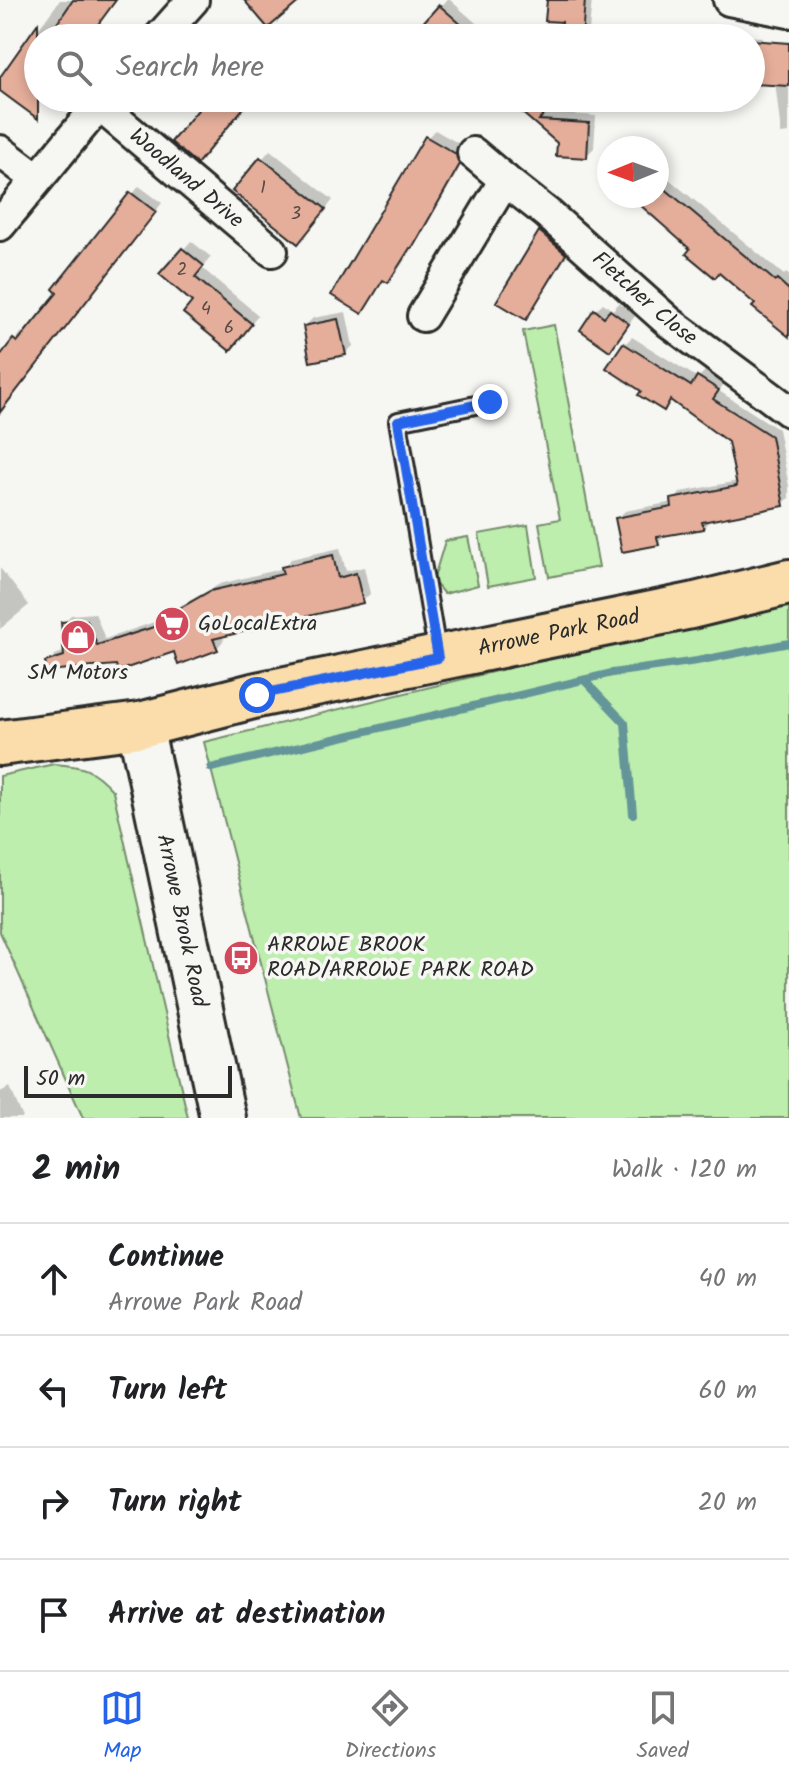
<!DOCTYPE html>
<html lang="en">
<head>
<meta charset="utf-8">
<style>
  body { margin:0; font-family:Kalam,sans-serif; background:#f6f6f6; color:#202124 }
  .compass { position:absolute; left:597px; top:136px; width:72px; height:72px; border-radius:50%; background:#fff; box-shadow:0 4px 12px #0003; rotate:269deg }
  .scale { position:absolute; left:24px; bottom:20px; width:208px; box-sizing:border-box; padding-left:8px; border:4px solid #2b2b2b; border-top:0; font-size:22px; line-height:28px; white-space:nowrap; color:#2b2b2b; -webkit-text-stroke:6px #f6f6f2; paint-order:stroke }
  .stop { position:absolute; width:24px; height:24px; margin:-18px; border:6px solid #2563eb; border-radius:50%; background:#fff }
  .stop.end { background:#2563eb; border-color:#fff; box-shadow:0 2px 8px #0008 }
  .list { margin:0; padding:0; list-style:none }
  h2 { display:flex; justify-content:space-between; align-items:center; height:104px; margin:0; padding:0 32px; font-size:34px }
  h2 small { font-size:26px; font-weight:400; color:#757577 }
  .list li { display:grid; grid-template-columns:52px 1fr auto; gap:24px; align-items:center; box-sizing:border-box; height:112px; padding:0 32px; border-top:2px solid #e0e0e0 }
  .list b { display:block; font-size:30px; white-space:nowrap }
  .list p { margin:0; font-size:26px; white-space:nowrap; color:#757577 }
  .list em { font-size:26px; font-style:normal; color:#757577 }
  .icon { flex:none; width:44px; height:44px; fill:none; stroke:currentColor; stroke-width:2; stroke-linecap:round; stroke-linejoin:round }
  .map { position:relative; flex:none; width:789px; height:1118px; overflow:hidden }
  .search { position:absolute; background:#fff; box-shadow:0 4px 12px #0003; left:24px; right:24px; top:24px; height:88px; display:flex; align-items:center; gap:20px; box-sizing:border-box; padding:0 28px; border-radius:44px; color:#757577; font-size:30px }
  .sheet { height:552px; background:#fff }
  nav { display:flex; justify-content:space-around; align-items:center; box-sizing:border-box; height:112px; border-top:2px solid #e0e0e0; background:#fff; font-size:22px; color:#757577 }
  nav a { display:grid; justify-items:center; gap:4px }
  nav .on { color:#2563eb }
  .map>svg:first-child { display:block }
</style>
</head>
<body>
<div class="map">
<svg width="789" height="1118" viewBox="0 0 789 1118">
  <rect width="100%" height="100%" fill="#f6f6f2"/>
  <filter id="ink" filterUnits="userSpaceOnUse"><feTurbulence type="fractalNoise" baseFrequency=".0125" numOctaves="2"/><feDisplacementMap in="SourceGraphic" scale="16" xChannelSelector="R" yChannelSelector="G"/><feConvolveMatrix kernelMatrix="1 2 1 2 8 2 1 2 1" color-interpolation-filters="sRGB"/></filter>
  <g filter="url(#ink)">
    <g fill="#bdeead" stroke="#748c6c" stroke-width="2">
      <polygon points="554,325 599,567 549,577 539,523 560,519 523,331"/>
      <polygon points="528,525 536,577 488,586 479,534"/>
      <polygon points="468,537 478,585 444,594 433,581 445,541"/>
      <polygon points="789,600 789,1118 301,1118 204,742"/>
      <path d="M54,764C82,766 93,768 113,791L188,1118H83L0,932V776Z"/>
    </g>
    <g fill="#0003">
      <polygon points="60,0 115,0 87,38 38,38 38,98 42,98 30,111 0,88 0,81"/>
      <polygon points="447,0 450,0 493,38 425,38 418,31"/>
      <polygon points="549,0 592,0 589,31 582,38 564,20"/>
      <polygon points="691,27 742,31 742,36 763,37 761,74 751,82 751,38 683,38"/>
      <polygon points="789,72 789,133 781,134 775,81"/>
      <polygon points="508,98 556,98 544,112 596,116 594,148 586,156 559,142"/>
      <polygon points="435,130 463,146 467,155 419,239 396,273 388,281 385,279 362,311 427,138"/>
      <polygon points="270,150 333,200 306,234 235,191"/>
      <polygon points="609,162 609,179 601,172"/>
      <polygon points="657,169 784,275 786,273 789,275 789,336 758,304 630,196 657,196"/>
      <polygon points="139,186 162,203 73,315 0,415 0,359 22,332 25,335 60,292"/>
      <polygon points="548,225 573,246 533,309 526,317 541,233"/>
      <polygon points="191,241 211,257 202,268 258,315 237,340 162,274"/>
      <polygon points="603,303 613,310 619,303 636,315 609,349 595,311"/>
      <polygon points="346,312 353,346 345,354 305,326 313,318"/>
      <polygon points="632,337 698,378 706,370 725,382 719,391 778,429 789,486 789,498 783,504 710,520 703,528 665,534 658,543 618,518 625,511 673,502 681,492 738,481 730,441 672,399 663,408 644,390 624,345"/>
      <polygon points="340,548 346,571 364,567 370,594 362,601 222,635 224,640 217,648 175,650 118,663 47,663 55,655 66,651 63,623 71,615 95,613 105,639 163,619 171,611 220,584 284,568 291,559"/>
      <polygon points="0,568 29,605 0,629"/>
      <polygon points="10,1087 23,1118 0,1118 0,1092"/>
    </g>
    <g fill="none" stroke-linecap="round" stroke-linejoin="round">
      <g stroke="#649599" stroke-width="8">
        <polyline points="584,680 625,723 633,814"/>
        <polyline points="211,768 612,673 697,661 789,643"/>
      </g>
    </g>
    <g fill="#e4ae9a" stroke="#2b2b2b" stroke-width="2">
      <polygon points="73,0 116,0 88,38 73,38 56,25"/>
      <polygon points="244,0 301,0 268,28"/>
      <polygon points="547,0 585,0 582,38 560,38 562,22 545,21"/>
      <polygon points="439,5 455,19 476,38 409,38"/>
      <polygon points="38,23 38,119 0,91 0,77"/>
      <polygon points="751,40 789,43 789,86 751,84"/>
      <polygon points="208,98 252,98 197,164 171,142"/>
      <polygon points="505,98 557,98 539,120 589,123 587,158 556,156 557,143"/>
      <polygon points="425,136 456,154 460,164 412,249 410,248 388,283 383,280 362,314 331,295"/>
      <polygon points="260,157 326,209 298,244 232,191"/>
      <polygon points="657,182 775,281 777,279 789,290 789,337 752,307 755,304 719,273 715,278 686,254 690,249 630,196 657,196"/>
      <polygon points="130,192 156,212 0,412 0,356 13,339 17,342 57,293 53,289"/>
      <polygon points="539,231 566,254 526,320 496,302"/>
      <polygon points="182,248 204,266 195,277 252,324 230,351 183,313 192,302 159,274"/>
      <polygon points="594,309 604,317 610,310 629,324 610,351 580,330"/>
      <polygon points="338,319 346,355 310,362 303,326"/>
      <polygon points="623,343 691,386 697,376 719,390 713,399 771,436 784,506 702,522 704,529 657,537 659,545 622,552 615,518 672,507 671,499 737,486 728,442 670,400 664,411 638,395 641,391 606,368"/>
      <polygon points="333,555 338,578 356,573 363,603 213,639 218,650 178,665 174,652 118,671 116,665 47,671 45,662 64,656 61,622 87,620 97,645 163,624 161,619 210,591 283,574 281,567"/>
    </g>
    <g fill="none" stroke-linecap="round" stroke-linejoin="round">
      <defs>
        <polyline id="lane" points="438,657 398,421 490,402"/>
        <g id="street">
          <polyline points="729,0 789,12"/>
          <polyline points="159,38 193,0"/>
          <path id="s1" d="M99,105L272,251"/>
          <polyline points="0,151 37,179"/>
          <polyline points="473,153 505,180"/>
          <polyline points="0,225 105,98"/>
          <path id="s2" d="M423,316L505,180L548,214L669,322L789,411"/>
        </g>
        <g id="secondary">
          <path id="s3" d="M140,725L223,1118"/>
        </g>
        <g id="primary">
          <path id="s4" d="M0,743L140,725L257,695L691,606L789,582"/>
        </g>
      </defs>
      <use href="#lane" stroke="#2b2b2b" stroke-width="22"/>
      <use href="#street" stroke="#2b2b2b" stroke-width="36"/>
      <use href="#secondary" stroke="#2b2b2b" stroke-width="50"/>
      <use href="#primary" stroke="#2b2b2b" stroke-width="50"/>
      <use href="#lane" stroke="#f6f6f2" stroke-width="16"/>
      <use href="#street" stroke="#f6f6f2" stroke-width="30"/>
      <use href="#secondary" stroke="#f6f6f2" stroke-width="44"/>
      <use href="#primary" stroke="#faddab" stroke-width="44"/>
    </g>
  </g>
  <g fill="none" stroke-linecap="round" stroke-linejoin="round" filter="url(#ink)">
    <polyline stroke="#2563eb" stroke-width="10" points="257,695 438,658 398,421 490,402"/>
  </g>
  <defs>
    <symbol id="supermarket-disc" viewBox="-11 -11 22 22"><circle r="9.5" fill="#d1495b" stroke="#f6f6f2"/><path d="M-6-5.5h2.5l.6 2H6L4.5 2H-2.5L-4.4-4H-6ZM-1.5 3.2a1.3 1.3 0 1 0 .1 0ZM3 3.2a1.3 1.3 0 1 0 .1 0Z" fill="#fff"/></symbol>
    <symbol id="shop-disc" viewBox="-11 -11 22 22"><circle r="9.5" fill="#d1495b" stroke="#f6f6f2"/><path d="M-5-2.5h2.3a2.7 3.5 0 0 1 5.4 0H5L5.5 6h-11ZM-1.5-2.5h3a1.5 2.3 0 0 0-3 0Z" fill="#fff"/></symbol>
    <symbol id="bus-disc" viewBox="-11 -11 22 22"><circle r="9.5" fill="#d1495b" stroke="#f6f6f2"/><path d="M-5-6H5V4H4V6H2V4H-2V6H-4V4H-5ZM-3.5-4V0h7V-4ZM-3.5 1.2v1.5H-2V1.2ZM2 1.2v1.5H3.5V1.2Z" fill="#fff"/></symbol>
  </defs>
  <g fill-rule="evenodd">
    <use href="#supermarket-disc" x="152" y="604" width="40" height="40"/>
    <use href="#shop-disc" x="58" y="617" width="40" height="40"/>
    <use href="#bus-disc" x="221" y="938" width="40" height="40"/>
  </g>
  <g text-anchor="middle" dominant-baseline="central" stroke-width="7" stroke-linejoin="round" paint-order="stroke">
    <g font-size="18" fill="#594c47">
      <text x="263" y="188">1</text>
      <text x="296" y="214">3</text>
      <text x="182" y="270">2</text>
      <text x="206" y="309">4</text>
      <text x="229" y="328">6</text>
    </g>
    <g font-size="22" fill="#2b2b2b" stroke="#f6f6f2">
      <text stroke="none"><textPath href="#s1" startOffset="114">Woodland Drive</textPath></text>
      <text stroke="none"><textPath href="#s2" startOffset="342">Fletcher Close</textPath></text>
      <text stroke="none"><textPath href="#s4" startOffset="570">Arrowe Park Road</textPath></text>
      <text stroke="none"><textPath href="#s3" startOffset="200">Arrowe Brook Road</textPath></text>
    </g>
    <g font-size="22" fill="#2b2b2b" stroke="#f6f6f2" text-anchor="start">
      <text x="198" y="624">GoLocalExtra</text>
      <text x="78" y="673" text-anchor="middle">SM Motors</text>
      <text x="267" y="945">ARROWE BROOK<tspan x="267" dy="25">ROAD/ARROWE PARK ROAD</tspan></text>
    </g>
  </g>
</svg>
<svg class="compass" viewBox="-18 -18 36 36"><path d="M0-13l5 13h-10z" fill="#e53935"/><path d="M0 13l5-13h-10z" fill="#757577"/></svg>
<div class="scale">50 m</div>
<div class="stop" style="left:257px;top:695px"></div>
<div class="stop end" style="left:490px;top:402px"></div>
<div class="search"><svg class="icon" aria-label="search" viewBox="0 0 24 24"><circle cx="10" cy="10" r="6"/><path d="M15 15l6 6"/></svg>Search here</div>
</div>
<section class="sheet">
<h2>2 min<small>Walk · 120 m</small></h2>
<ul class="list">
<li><svg class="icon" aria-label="ahead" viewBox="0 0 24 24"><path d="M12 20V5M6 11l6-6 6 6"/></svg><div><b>Continue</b><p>Arrowe Park Road</p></div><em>40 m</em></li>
<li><svg class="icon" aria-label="left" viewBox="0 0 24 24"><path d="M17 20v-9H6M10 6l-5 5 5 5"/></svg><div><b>Turn left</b></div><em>60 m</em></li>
<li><svg class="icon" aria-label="right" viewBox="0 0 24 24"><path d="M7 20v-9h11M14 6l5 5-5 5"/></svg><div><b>Turn right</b></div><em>20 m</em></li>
<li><svg class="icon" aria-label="arrive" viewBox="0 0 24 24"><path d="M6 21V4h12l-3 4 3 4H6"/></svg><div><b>Arrive at destination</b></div></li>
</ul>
</section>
<nav>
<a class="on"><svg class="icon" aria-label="map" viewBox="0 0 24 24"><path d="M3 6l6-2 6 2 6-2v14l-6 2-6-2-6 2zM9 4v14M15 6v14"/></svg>Map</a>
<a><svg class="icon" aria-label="directions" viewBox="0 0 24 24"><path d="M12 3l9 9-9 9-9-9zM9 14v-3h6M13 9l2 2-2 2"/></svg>Directions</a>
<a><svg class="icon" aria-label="saved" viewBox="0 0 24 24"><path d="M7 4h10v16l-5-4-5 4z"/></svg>Saved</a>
</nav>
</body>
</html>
